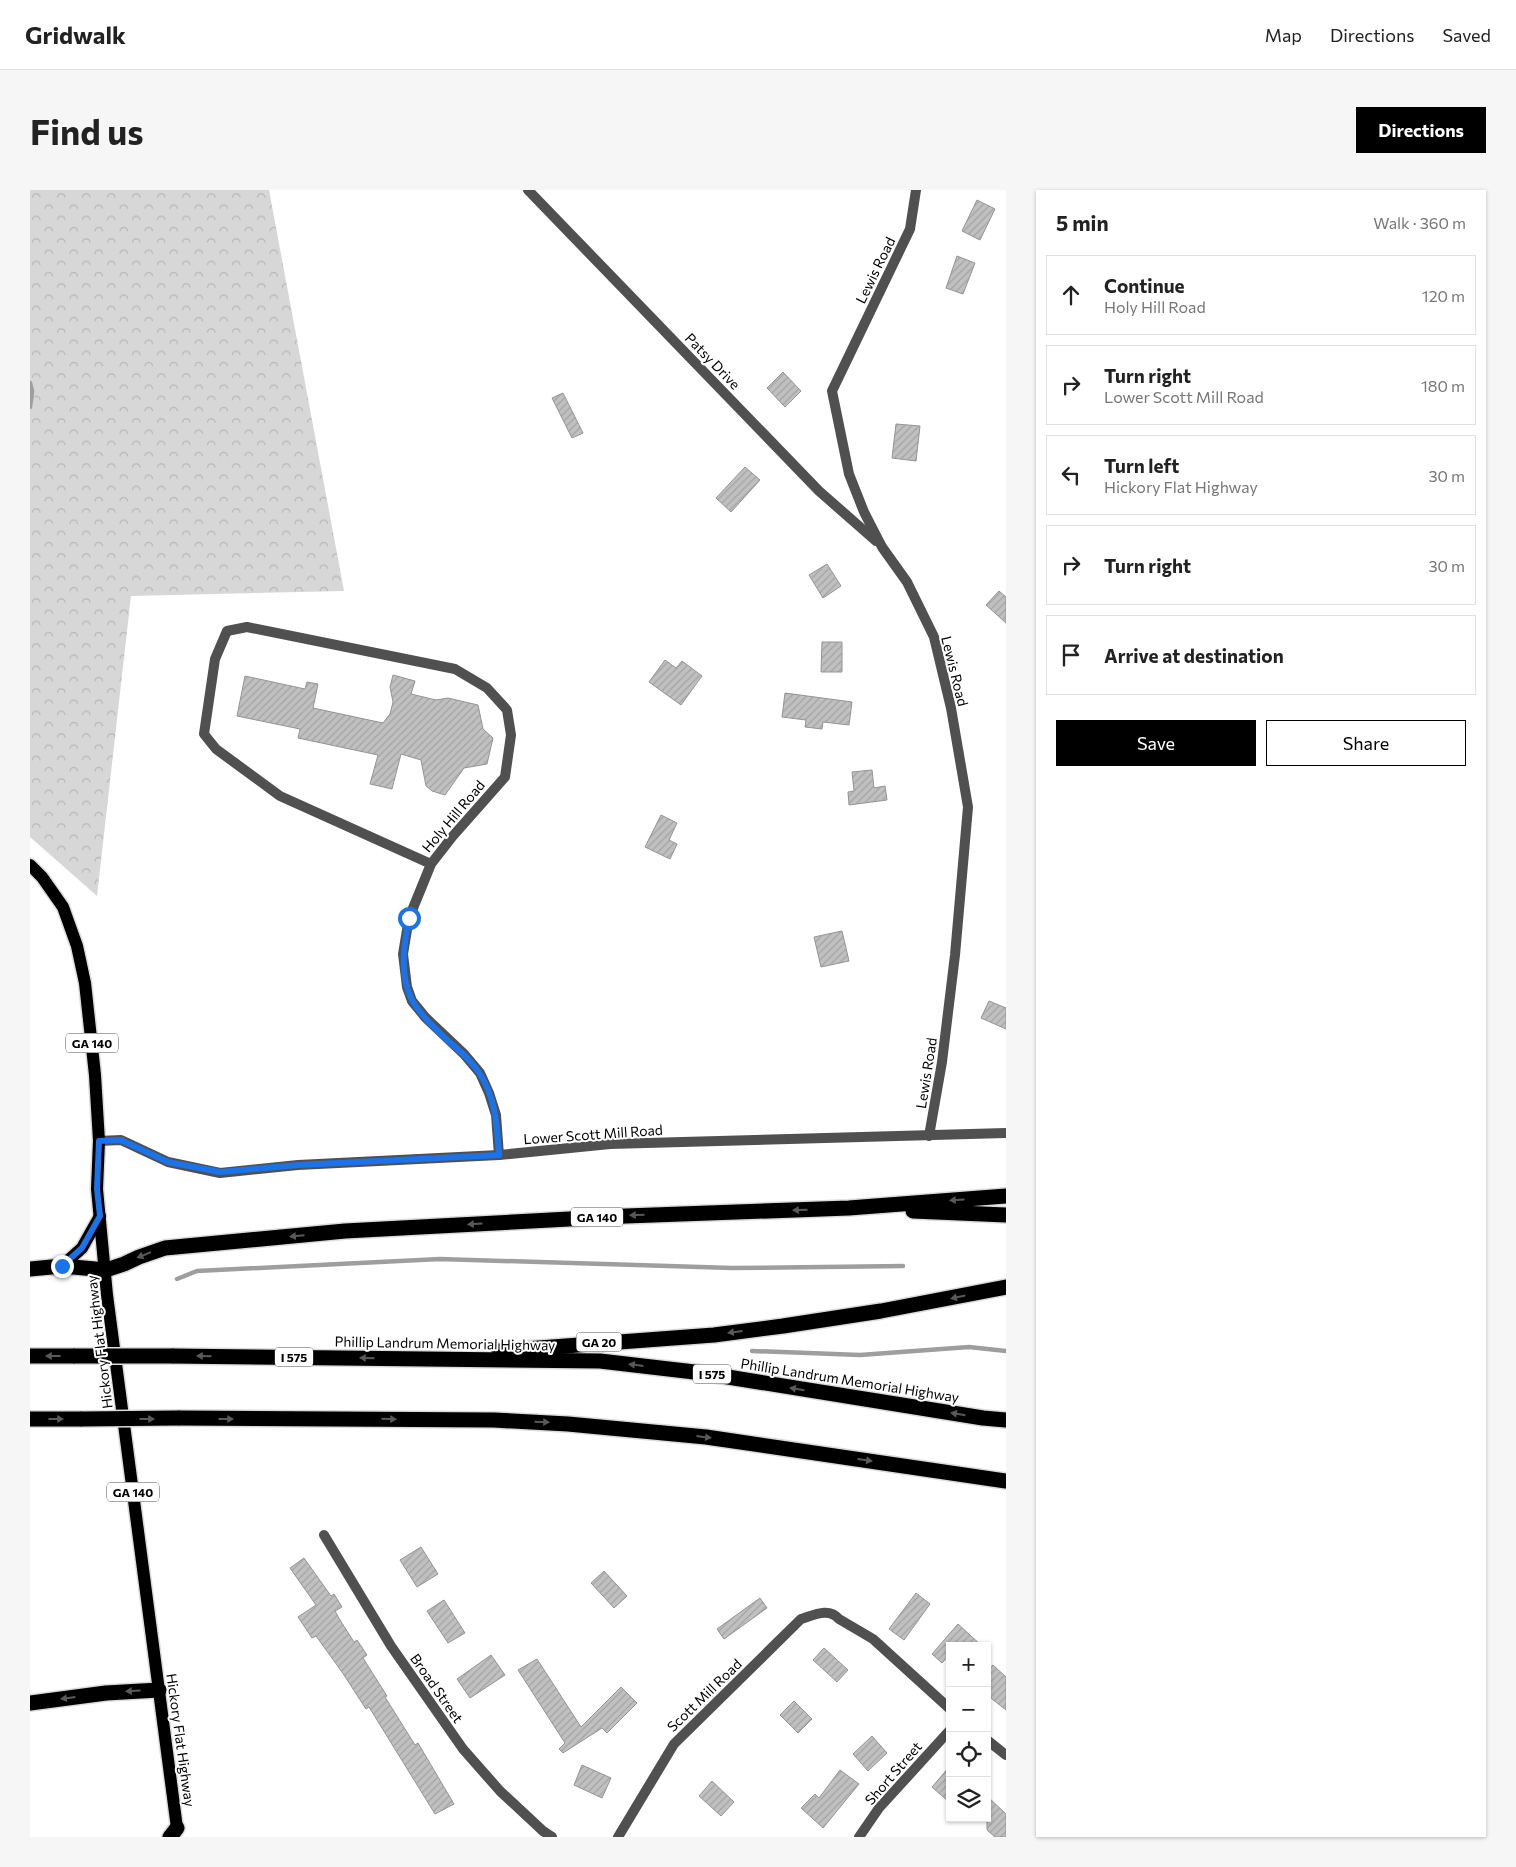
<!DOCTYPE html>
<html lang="en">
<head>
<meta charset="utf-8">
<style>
  body { margin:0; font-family:Commissioner,sans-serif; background:#f6f6f6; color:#222 }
  .controls { position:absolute; right:15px; bottom:15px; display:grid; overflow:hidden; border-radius:0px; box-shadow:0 1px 4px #0004 }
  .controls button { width:45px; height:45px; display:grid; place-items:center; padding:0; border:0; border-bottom:1px solid #e0e0e0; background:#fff; color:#222; font:25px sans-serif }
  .stop { position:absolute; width:15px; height:15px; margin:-11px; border:4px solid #1a73e8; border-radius:50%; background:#fff }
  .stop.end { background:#1a73e8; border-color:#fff; box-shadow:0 1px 5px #0008 }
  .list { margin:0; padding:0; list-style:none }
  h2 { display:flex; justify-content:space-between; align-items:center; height:65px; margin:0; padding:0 20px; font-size:21px }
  h2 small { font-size:16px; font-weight:400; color:#767676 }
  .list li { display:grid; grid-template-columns:32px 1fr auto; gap:15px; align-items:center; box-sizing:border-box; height:80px; margin:0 10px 10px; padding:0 10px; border:1px solid #e0e0e0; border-radius:0px }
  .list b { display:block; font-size:19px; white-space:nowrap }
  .list p { margin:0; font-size:16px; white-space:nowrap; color:#767676 }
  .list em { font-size:16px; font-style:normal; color:#767676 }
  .actions { display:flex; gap:10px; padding:15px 20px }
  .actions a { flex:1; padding:11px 0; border:1px solid #000; border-radius:0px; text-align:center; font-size:18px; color:#000 }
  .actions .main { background:#000; color:#fff }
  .icon { flex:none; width:28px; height:28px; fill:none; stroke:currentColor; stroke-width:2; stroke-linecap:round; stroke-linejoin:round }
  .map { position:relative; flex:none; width:976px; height:1647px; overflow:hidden; border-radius:0px }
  header { display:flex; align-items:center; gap:30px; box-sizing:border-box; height:70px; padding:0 25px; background:#fff; border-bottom:1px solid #e0e0e0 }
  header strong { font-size:24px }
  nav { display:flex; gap:28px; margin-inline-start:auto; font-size:18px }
  .intro { display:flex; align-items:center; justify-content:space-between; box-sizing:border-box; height:120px; padding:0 30px }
  h1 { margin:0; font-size:35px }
  .button { padding:12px 22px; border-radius:0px; background:#000; color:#fff; font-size:18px; font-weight:700 }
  main { display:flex; gap:30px; padding:0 30px }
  aside { flex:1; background:#fff; border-radius:0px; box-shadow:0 1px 4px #0004 }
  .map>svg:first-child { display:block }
</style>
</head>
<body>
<header>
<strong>Gridwalk</strong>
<nav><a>Map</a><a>Directions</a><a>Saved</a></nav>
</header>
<div class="intro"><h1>Find us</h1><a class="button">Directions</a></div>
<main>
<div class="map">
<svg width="976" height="1647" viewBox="0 0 976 1647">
  <defs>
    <pattern id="forest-crowns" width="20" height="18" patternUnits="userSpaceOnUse" patternTransform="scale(1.25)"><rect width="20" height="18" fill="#d7d7d7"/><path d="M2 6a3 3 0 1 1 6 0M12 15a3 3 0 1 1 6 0" fill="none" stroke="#b7b7b7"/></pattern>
    <pattern id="building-hatch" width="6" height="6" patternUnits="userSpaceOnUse" patternTransform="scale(1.25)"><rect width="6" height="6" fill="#c0c0c0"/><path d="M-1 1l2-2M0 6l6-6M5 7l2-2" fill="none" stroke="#a3a3a3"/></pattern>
  </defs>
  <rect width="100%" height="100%" fill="#fff"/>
  <polygon fill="url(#forest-crowns)" points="0,0 239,0 314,401 101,406 67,706 0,647"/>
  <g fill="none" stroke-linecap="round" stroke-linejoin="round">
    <g stroke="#9e9e9e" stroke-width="4.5">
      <polyline points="0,193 2,201 0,217"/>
      <polyline points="147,1089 167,1081 410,1069 702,1078 873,1076"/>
      <polyline points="722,1161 830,1165 939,1157 976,1161"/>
    </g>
  </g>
  <g fill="url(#building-hatch)" stroke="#949494">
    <polygon points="947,10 965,19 950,50 932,41"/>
    <polygon points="927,66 945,73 933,104 916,98"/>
    <polygon points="753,182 771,201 755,217 737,198"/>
    <polygon points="533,203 553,243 542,248 522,208"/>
    <polygon points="866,234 890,236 886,271 862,268"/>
    <polygon points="715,277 730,290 701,322 686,308"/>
    <polygon points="797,374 811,396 793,408 779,385"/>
    <polygon points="969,401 976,407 976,433 956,415"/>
    <polygon points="792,452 812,452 812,482 791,482"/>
    <polygon points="635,470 646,478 652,471 672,486 651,515 619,492"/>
    <polygon points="363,485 385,491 381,504 406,510 418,508 448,515 453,539 463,548 457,574 434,578 415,605 402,601 396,596 391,570 371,564 362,599 340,594 348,565 268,548 270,539 207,526 215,486 275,499 277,492 288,494 283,518 353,533 360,524 363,512 360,497"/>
    <polygon points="755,503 822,512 819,535 793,532 792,539 775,537 776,530 752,527"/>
    <polygon points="842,580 844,598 855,596 857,610 819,615 818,602 824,601 822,582"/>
    <polygon points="631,625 647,633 639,650 647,654 640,669 615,657"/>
    <polygon points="812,741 819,771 791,777 784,747"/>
    <polygon points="959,811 976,818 976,839 951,828"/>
    <polygon points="391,1357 408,1384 387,1397 370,1370"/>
    <polygon points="274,1368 301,1406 304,1404 312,1417 305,1421 310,1430 324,1452 327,1450 337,1465 333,1468 357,1506 355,1507 385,1555 388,1553 424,1614 405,1624 339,1517 336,1519 312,1482 286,1446 282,1448 268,1427 286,1415 260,1378"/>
    <polygon points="574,1381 597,1406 584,1418 561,1393"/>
    <polygon points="886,1403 900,1414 874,1450 859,1439"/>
    <polygon points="730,1408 737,1418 694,1449 687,1439"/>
    <polygon points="414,1410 435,1443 418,1453 397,1421"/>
    <polygon points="928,1434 952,1456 920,1456 920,1464 912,1473 902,1464"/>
    <polygon points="794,1458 818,1480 807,1492 783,1470"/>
    <polygon points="461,1465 475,1485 440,1508 427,1489"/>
    <polygon points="507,1469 551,1537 591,1497 607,1513 577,1543 572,1538 533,1563 529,1559 535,1553 488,1480"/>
    <polygon points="963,1475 976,1487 976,1520 957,1505 957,1480"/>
    <polygon points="764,1511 782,1529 768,1543 750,1525"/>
    <polygon points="842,1546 857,1563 838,1581 823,1564"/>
    <polygon points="552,1575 581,1588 572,1608 544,1595"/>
    <polygon points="920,1576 920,1613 902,1597"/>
    <polygon points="810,1580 829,1594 793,1638 771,1618 785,1604 789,1608"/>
    <polygon points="682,1591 704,1612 691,1626 669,1606"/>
    <polygon points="957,1606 976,1624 976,1647 965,1647 957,1640"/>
  </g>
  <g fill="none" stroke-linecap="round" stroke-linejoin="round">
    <defs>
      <g id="primary">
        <polyline points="0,675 12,687 33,717 47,756 55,793 65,885 69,951 67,999 77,1105 147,1638"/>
        <polyline points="32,1076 52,1058 70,1026"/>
      </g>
      <g id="highway">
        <polyline points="883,1021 976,1025"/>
        <polyline points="0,1079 32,1076 76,1080 94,1074 109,1067 135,1058 315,1041 596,1026 819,1018 976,1006"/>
        <polyline points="469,1161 684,1145 753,1136 851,1121 976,1097"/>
        <polyline points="0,1166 45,1166"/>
        <polyline points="142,1166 570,1171 673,1183 953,1228 976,1230"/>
        <polyline points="148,1228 464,1230 538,1234 676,1247 976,1291"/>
        <polyline points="0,1229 52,1229"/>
        <polyline points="0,1513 76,1503 129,1500"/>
        <polyline points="140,1647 147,1638"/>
      </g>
    </defs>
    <use href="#primary" stroke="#dbdbdb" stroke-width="15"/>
    <use href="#highway" stroke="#dbdbdb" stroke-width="18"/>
    <g stroke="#505050" stroke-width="10">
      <polyline points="498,0 789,301 846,351"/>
      <polyline points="886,0 880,39 802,201 819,284 834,322 852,357 877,392 904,447 921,518 938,617 925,765 912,872 899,946"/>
      <polyline points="401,674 250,606 186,559 174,544 185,469 197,441 217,437 425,479 457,498 477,520 481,545 475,587 422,647 401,674 379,728 373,764 377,797 382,811 395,827 434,864 450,883 459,903 466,925 469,965"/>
      <polyline points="69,951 91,950 138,972 190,983 268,975 469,965 580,954 976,943"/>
      <polyline points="294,1345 361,1456 433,1559 470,1601 513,1641 522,1647"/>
      <polyline points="957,1550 976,1565"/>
      <path d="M588,1647L644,1554L771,1429C784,1425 799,1417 809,1429L843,1449L920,1519"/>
      <polyline points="829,1647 849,1618 920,1540"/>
    </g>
    <use href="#primary" stroke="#000" stroke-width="12"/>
    <use href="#highway" stroke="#000" stroke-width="15"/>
    <defs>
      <g id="highway-bridge">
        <polyline points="45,1166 142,1166"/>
        <polyline points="52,1229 148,1228"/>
      </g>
    </defs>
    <use href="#highway-bridge" stroke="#dbdbdb" stroke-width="18" stroke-linecap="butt"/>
    <use href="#highway-bridge" stroke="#000" stroke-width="15"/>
  </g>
  <defs><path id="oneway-solid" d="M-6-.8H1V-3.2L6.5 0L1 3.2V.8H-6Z" transform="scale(1.25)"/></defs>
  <g fill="#595959">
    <use href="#oneway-solid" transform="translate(927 1010) rotate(176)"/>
    <use href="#oneway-solid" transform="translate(770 1020) rotate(178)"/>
    <use href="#oneway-solid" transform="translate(607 1025) rotate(178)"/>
    <use href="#oneway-solid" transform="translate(445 1034) rotate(177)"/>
    <use href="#oneway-solid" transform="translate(267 1046) rotate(175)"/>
    <use href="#oneway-solid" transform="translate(114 1065) rotate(158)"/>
    <use href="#oneway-solid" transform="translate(928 1107) rotate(168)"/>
    <use href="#oneway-solid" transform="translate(705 1142) rotate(173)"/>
    <use href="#oneway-solid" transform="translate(23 1166) rotate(180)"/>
    <use href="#oneway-solid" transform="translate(174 1166) rotate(-179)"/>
    <use href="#oneway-solid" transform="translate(337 1168) rotate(-179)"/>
    <use href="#oneway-solid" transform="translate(606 1175) rotate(-173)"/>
    <use href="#oneway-solid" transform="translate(767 1199) rotate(-171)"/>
    <use href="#oneway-solid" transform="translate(928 1224) rotate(-171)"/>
    <use href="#oneway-solid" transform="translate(26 1229)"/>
    <use href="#oneway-solid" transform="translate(117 1229)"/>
    <use href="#oneway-solid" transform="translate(196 1229)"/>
    <use href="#oneway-solid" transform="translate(359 1229) rotate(1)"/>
    <use href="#oneway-solid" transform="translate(512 1232) rotate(2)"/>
    <use href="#oneway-solid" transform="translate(674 1247) rotate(7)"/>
    <use href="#oneway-solid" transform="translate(835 1270) rotate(8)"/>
    <use href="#oneway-solid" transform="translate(103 1501) rotate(176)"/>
    <use href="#oneway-solid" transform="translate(38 1508) rotate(173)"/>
  </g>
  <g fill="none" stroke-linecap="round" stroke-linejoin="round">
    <path stroke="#1a73e8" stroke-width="6" d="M32,1076L52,1058L70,1026L67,999L69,951L91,950L138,972L190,982L268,975L469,965C467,936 466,909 450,884C441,869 427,859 415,848C404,837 390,825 382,810C369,785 374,754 379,728"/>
  </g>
  <g text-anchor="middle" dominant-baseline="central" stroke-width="4" stroke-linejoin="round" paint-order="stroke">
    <g fill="#fff" stroke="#4c4c4c" stroke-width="1">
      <rect x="36" y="843.5" width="52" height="19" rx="4"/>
      <rect x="541" y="1017.5" width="52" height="19" rx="4"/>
      <rect x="546.5" y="1142.5" width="45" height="19" rx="4"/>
      <rect x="245" y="1157.5" width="38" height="19" rx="4"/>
      <rect x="663" y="1174.5" width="38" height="19" rx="4"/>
      <rect x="77" y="1292.5" width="52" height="19" rx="4"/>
    </g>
    <g font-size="12" font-weight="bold" fill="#000">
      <text x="62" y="853">GA 140</text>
      <text x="567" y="1027">GA 140</text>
      <text x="569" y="1152">GA 20</text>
      <text x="264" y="1167">I 575</text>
      <text x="682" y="1184">I 575</text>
      <text x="103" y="1302">GA 140</text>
    </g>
    <g font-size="14" fill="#000" stroke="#fff">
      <text transform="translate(845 80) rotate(-64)">Lewis Road</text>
      <text transform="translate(683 171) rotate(46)">Patsy Drive</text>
      <text transform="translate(925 481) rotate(76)">Lewis Road</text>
      <text transform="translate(423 626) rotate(-50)">Holy Hill Road</text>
      <text transform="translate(896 883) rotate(-81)">Lewis Road</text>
      <text transform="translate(563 944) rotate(-4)">Lower Scott Mill Road</text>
      <text transform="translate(69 1152) rotate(-97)">Hickory Flat Highway</text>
      <text transform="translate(415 1153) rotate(1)">Phillip Landrum Memorial Highway</text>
      <text transform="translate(820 1190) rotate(9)">Phillip Landrum Memorial Highway</text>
      <text transform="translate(407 1498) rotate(55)">Broad Street</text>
      <text transform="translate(674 1505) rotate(-44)">Scott Mill Road</text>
      <text transform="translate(151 1550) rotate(82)">Hickory Flat Highway</text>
      <text transform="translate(863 1583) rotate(-49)">Short Street</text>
    </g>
  </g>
</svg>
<div class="controls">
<button>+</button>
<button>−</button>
<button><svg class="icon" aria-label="locate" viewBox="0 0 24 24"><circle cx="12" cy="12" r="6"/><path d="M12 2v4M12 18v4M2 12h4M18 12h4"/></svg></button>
<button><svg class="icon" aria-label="layers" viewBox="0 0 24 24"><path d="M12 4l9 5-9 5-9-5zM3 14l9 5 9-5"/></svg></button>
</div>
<div class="stop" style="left:379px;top:728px"></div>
<div class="stop end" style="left:32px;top:1076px"></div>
</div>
<aside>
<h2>5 min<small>Walk · 360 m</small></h2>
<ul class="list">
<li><svg class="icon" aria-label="ahead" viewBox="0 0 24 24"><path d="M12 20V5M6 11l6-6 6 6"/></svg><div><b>Continue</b><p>Holy Hill Road</p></div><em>120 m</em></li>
<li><svg class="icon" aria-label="right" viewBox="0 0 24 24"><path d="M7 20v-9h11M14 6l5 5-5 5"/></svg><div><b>Turn right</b><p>Lower Scott Mill Road</p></div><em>180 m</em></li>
<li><svg class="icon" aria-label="left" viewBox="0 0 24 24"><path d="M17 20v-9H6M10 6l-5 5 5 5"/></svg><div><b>Turn left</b><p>Hickory Flat Highway</p></div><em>30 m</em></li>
<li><svg class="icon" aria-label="right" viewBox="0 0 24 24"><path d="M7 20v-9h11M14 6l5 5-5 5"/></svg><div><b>Turn right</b></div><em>30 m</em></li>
<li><svg class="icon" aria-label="arrive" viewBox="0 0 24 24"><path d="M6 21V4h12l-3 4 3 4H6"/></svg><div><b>Arrive at destination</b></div></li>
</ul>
<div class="actions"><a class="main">Save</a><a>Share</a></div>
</aside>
</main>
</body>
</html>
